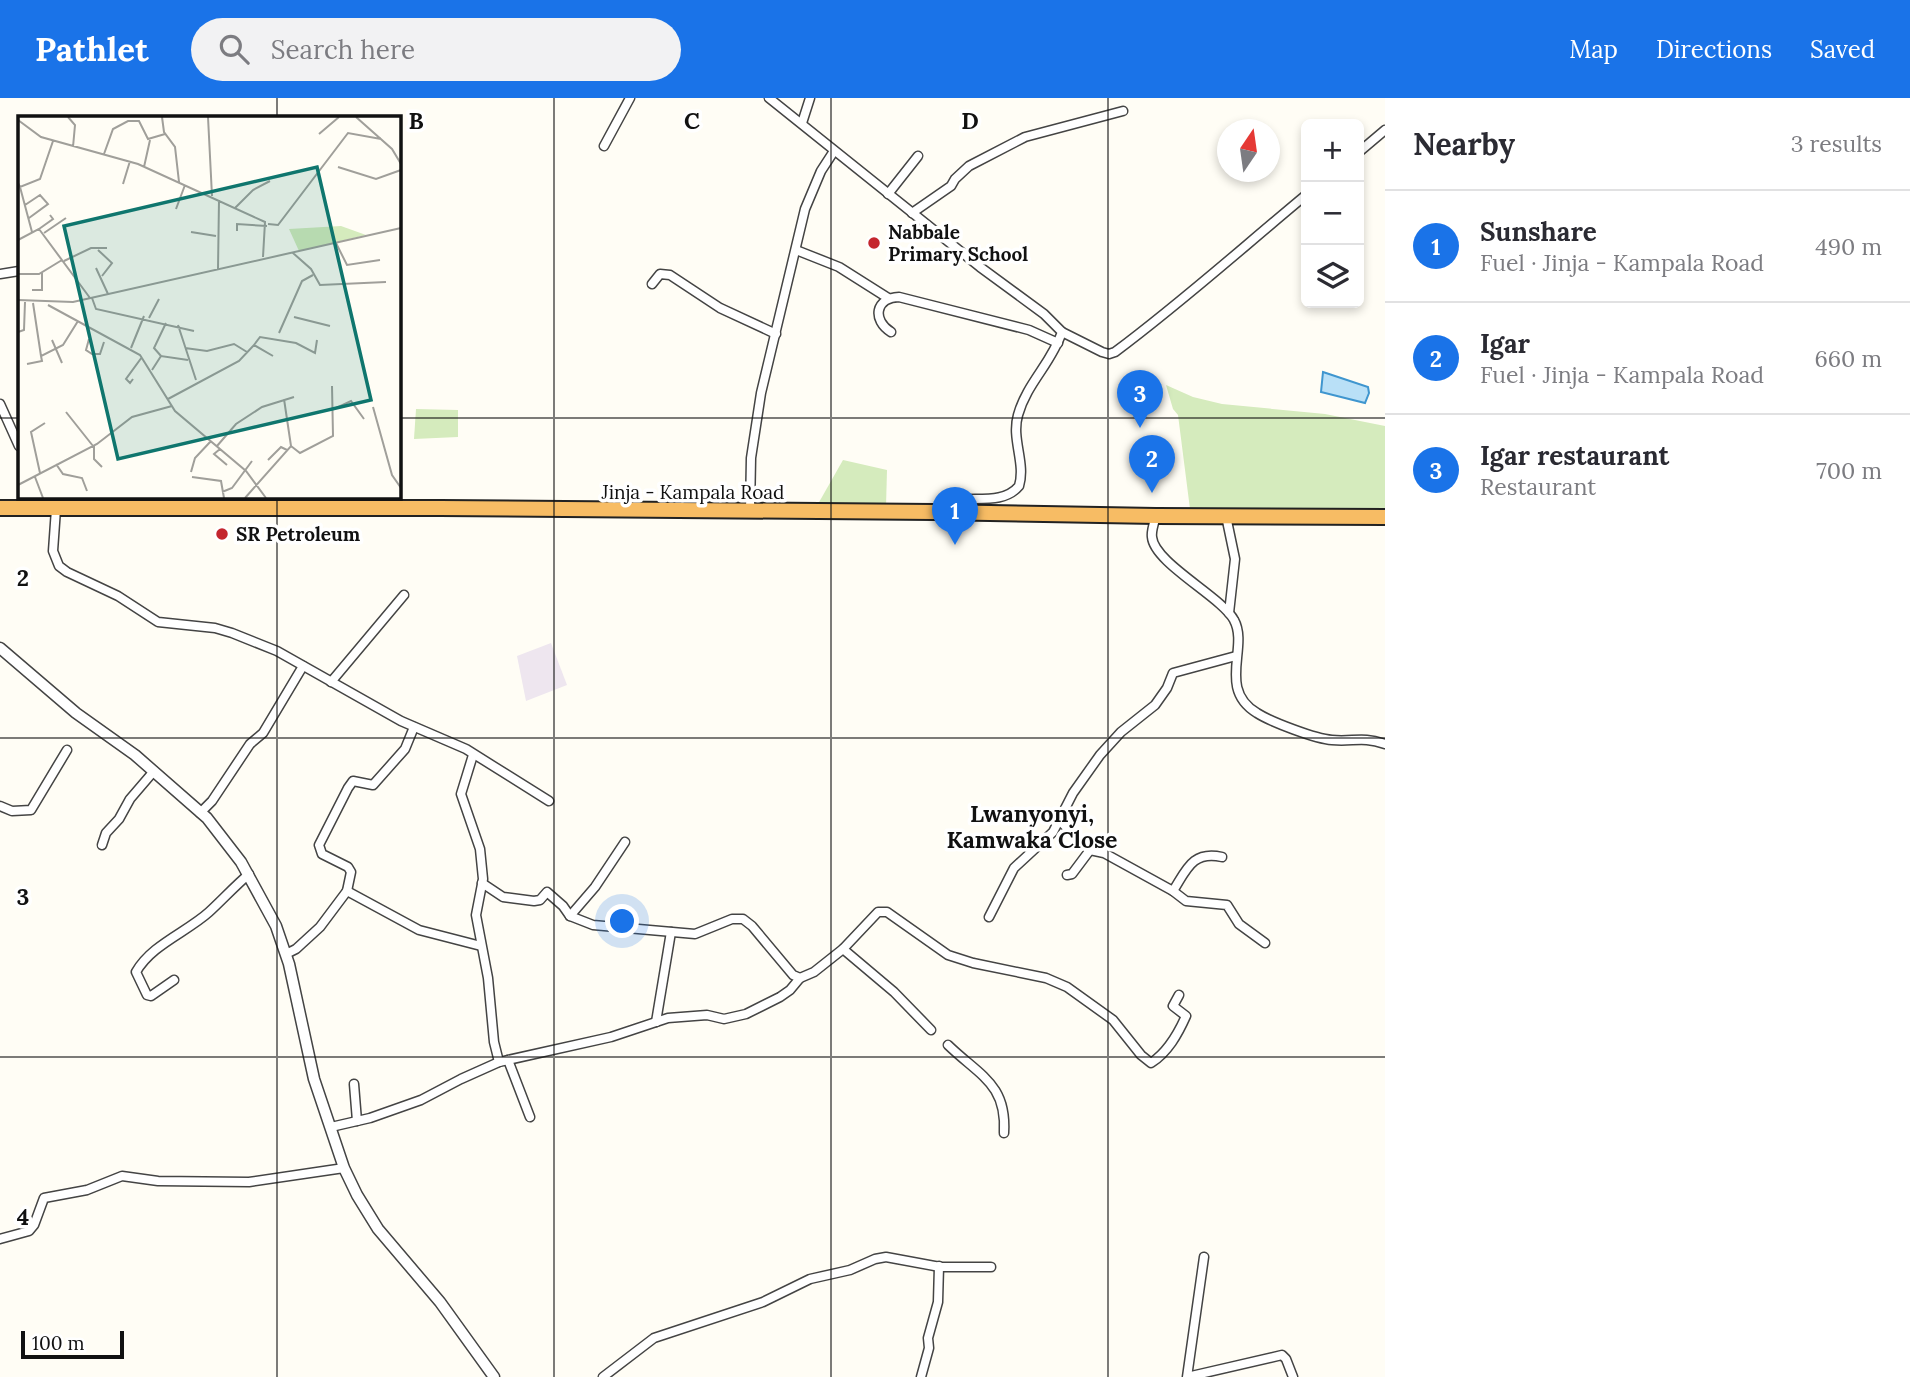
<!DOCTYPE html>
<html lang="en">
<head>
<meta charset="utf-8">
<style>
  body { margin:0; font-family:Lora,serif; background:#f2f2f3; color:#2b2b33 }
  .controls { position:absolute; right:21px; top:21px; display:grid; overflow:hidden; border-radius:10px; box-shadow:0 4px 10px #0003 }
  .controls button { width:63px; height:63px; display:grid; place-items:center; padding:0; border:0; border-bottom:2px solid #e1e1e2; background:#fff; color:#2b2b33; font:35px sans-serif }
  .compass { position:absolute; left:1217px; top:21px; width:63px; height:63px; border-radius:50%; background:#fff; box-shadow:0 4px 10px #0003; rotate:13deg }
  .scale { position:absolute; left:21px; bottom:18px; width:103px; box-sizing:border-box; padding-left:7px; border:4px solid #111; border-top:0; font-size:19px; line-height:24px; white-space:nowrap; color:#111; -webkit-text-stroke:5px #fff; paint-order:stroke }
  .you { position:absolute; left:623px; top:824px; width:24px; height:24px; margin:-18px; border:5px solid #fff; border-radius:50%; background:#1a73e8; box-shadow:0 0 0 10px #1a73e833 }
  .badge { display:grid; place-items:center; width:46px; height:46px; border-radius:50%; background:#1a73e8; color:#fff; font-size:23px; font-weight:700 }
  .pin { position:absolute; translate:-50% -58px; filter:drop-shadow(0 2px 4px #0008) }
  .pin::after { content:''; position:absolute; top:37px; width:24px; height:21px; background:inherit; clip-path:polygon(0 0,100% 0,50% 100%) }
  .list { margin:0; padding:0; list-style:none }
  h2 { display:flex; justify-content:space-between; align-items:center; height:91px; margin:0; padding:0 28px; font-size:30px }
  h2 small { font-size:23px; font-weight:400; color:#7c7c81 }
  .list li { display:grid; grid-template-columns:46px 1fr auto; gap:21px; align-items:center; box-sizing:border-box; height:112px; padding:0 28px; border-top:2px solid #e1e1e2 }
  .list b { display:block; font-size:26px; white-space:nowrap }
  .list p { margin:0; font-size:23px; white-space:nowrap; color:#7c7c81 }
  .list em { font-size:23px; font-style:normal; color:#7c7c81 }
  .icon { flex:none; width:38px; height:38px; fill:none; stroke:currentColor; stroke-width:2; stroke-linecap:round; stroke-linejoin:round }
  .map { position:relative; flex:none; width:1385px; height:1279px; overflow:hidden }
  header { display:flex; align-items:center; gap:42px; box-sizing:border-box; height:98px; padding:0 35px; background:#1a73e8; color:#fff }
  header strong { font-size:33px }
  nav { display:flex; gap:38px; margin-inline-start:auto; font-size:24px }
  .search { width:490px; height:63px; background:#f2f2f3; display:flex; align-items:center; gap:18px; box-sizing:border-box; padding:0 24px; border-radius:38px; color:#7c7c81; font-size:26px }
  main { display:flex }
  aside { flex:1; background:#fff }
  .map>svg:first-child { display:block }
</style>
</head>
<body>
<header>
<strong>Pathlet</strong>
<div class="search"><svg class="icon" aria-label="search" viewBox="0 0 24 24"><circle cx="10" cy="10" r="6"/><path d="M15 15l6 6"/></svg>Search here</div>
<nav><a>Map</a><a>Directions</a><a>Saved</a></nav>
</header>
<main>
<div class="map">
<svg width="1385" height="1279" viewBox="0 0 1385 1279">
  <rect width="100%" height="100%" fill="#fffdf5"/>
  <polygon fill="#eee6ef" points="551,545 567,587 526,603 517,558"/>
  <g fill="#d5ebbd">
    <polygon points="1166,287 1193,299 1222,306 1325,316 1385,328 1385,413 1190,411 1178,317 1173,311"/>
    <polygon points="416,311 458,312 458,339 414,341"/>
    <polygon points="843,362 887,372 886,409 818,406"/>
  </g>
  <polygon fill="#b9e0f7" stroke="#3f96cf" stroke-width="2" points="1323,274 1368,289 1369,295 1365,305 1321,294"/>
  <g fill="none" stroke-linecap="round" stroke-linejoin="round">
    <defs>
      <g id="minor">
        <path d="M769,0L980,169L1044,216L1062,234C1051,266 1027,285 1018,317C1011,341 1026,365 1019,388C997,414 952,388 933,414"/>
        <polyline points="802,25 810,0"/>
        <polyline points="604,48 630,0"/>
        <polyline points="1359,54 1385,32"/>
        <polyline points="888,96 918,58"/>
        <polyline points="912,115 951,88 955,81 969,68 1025,39 1123,13"/>
        <polyline points="796,152 839,169 888,200"/>
        <polyline points="0,176 19,173"/>
        <polyline points="652,186 660,176 670,177 720,210 776,236"/>
        <path d="M891,234C872,222 875,200 899,199L1029,232L1058,245"/>
        <path d="M1062,234L1102,254L1109,256L1115,254C1181,205 1242,150 1306,97"/>
        <polyline points="0,306 19,348"/>
        <polyline points="56,411 53,453 59,468 67,474 118,498 158,524 215,530 232,535 277,553 401,623 466,651 549,703"/>
        <polyline points="750,413 751,360 761,295 805,111 821,73 834,53"/>
        <path d="M1156,418C1154,425 1151,433 1152,439C1154,465 1222,499 1234,522C1249,549 1217,591 1257,615C1271,624 1316,641 1332,642C1354,644 1362,638 1385,646"/>
        <polyline points="1226,418 1235,461 1229,515"/>
        <polyline points="331,584 404,497"/>
        <polyline points="473,657 461,696 480,751 483,781 476,817 488,880 494,944 499,964"/>
        <polyline points="0,708 12,713 31,712 67,652"/>
        <polyline points="200,715 212,703 250,646 263,635 303,568"/>
        <polyline points="1060,723 1090,752 1072,776 1067,777"/>
        <polyline points="102,747 106,735 119,721 130,701 154,673"/>
        <polyline points="1090,752 1104,755 1173,793 1186,803 1227,807 1239,826 1265,845"/>
        <polyline points="482,785 503,799 534,803 540,802 547,794 563,808 570,818 593,827 695,836 732,821 743,821 752,828 793,877 800,880"/>
        <polyline points="347,793 351,774 348,769 322,756 319,747 348,690 353,683 373,687 405,651 414,629"/>
        <path d="M1173,793C1186,773 1192,752 1222,759"/>
        <polyline points="570,818 595,789 625,744"/>
        <polyline points="989,819 1014,770 1053,734 1073,695 1100,657 1121,634 1155,607 1167,590 1173,575 1236,558"/>
        <path d="M843,851L878,814H887L948,857L973,865L1046,880L1067,889L1113,922L1141,957L1151,965C1168,954 1178,936 1186,918L1173,908L1179,897"/>
        <polyline points="286,856 296,851 320,829 347,793 419,832 481,848"/>
        <path d="M174,882L151,898L147,897L136,874C151,847 187,834 209,814C222,802 235,788 249,776"/>
        <polyline points="656,924 671,834"/>
        <path d="M948,947C980,978 1007,986 1004,1035"/>
        <polyline points="508,962 530,1019"/>
        <polyline points="354,986 357,1023"/>
        <polyline points="331,1029 370,1020 421,1002 461,981 499,964 611,939 668,920 707,917 724,921 746,916 780,899 790,892 800,880 814,874 843,851 894,894 931,932"/>
        <polyline points="0,1141 29,1133 34,1127 44,1100 87,1092 122,1078 158,1083 249,1084 344,1070"/>
        <polyline points="1204,1159 1187,1279 1282,1257 1286,1261 1293,1279"/>
        <polyline points="603,1279 654,1240 763,1204 810,1181 850,1172 875,1161 886,1159 940,1169 991,1169"/>
        <polyline points="921,1279 929,1250 928,1240 938,1204 939,1168"/>
      </g>
      <polyline id="tertiary" points="0,550 76,615 135,657 207,720 241,764 276,828 289,866 314,981 344,1070 357,1097 378,1131 440,1204 494,1279"/>
      <polyline id="trunk" points="0,410 440,410 933,414 1156,418 1385,419"/>
    </defs>
    <use href="#minor" stroke="#444" stroke-width="11"/>
    <use href="#tertiary" stroke="#444" stroke-width="13"/>
    <use href="#trunk" stroke="#222" stroke-width="18"/>
    <use href="#minor" stroke="#fff" stroke-width="8"/>
    <use href="#tertiary" stroke="#fff" stroke-width="10"/>
    <use href="#trunk" stroke="#f7bc64" stroke-width="14"/>
  </g>
  <path fill="none" stroke="#111" stroke-width="2" stroke-opacity="0.55" d="M277,0V19M554,0V1279M831,0V1279M1108,0V1279M0,320H19M399,320H1385M277,399V1279M0,640H1385M0,959H1385"/>
  <g fill="#c4262e" stroke="#fff" stroke-width="2.5">
    <circle cx="874" cy="145" r="7"/>
    <circle cx="222" cy="436" r="7"/>
  </g>
  <g text-anchor="middle" dominant-baseline="central" stroke-width="7" stroke-linejoin="round" paint-order="stroke">
    <g font-size="19" font-weight="bold" fill="#111" stroke="#fff" text-anchor="start">
      <text x="888" y="134">Nabbale<tspan x="888" dy="22">Primary School</tspan></text>
      <text x="236" y="436">SR Petroleum</text>
    </g>
    <g font-size="19" fill="#111" stroke="#fff">
      <text x="693" y="394">Jinja - Kampala Road</text>
    </g>
    <g font-size="23" font-weight="bold" fill="#111" stroke="#fff">
      <text x="1032" y="715">Lwanyonyi,<tspan x="1032" dy="26">Kamwaka Close</tspan></text>
    </g>
  </g>
  <g transform="translate(18 18)">
    <rect width="383" height="383" fill="#fffdf5"/>
    <path d="M323,110L348,119L281,135L271,113Z" fill="#d5ebbd"/>
    <path fill="none" stroke="#a09f9a" stroke-width="2" d="M50,1L57,9L55,31M144,1L146,16L157,31L161,66M190,1L194,80M338,1L374,33L383,48M0,4L23,21L120,48L247,106L245,141M301,18L321,1M86,38L95,13L110,5H121L130,23L147,18M126,51L132,24M320,51L358,63L383,54M0,67L2,71L22,63L35,25M105,68L112,45M2,71L14,116M7,89L22,79L30,88L11,102M217,92L235,74L252,65M158,93L167,69M250,108L260,109L330,17L363,23M21,113L72,182M219,115V108L249,110M173,116L198,120M26,117L48,102M0,124L21,113L35,103L32,99M318,127L329,149L362,144M80,134L94,147L84,160M275,137L293,153L302,169L368,166M46,145L73,132H89M78,152L90,178M200,153L201,84M0,158H21L44,144M14,174H24V156M74,182L78,193L176,215M0,184L55,186L383,112M15,187L23,240M30,189L122,239L157,295L228,355L248,382M276,201L312,210M131,202L141,183M160,209L178,264M0,216L6,214L7,186M261,217L284,165L295,159M71,223L68,234L74,238H82L86,226M34,224L44,247M236,229L242,221L278,227L297,237L299,224M113,232L126,200M167,232L189,235L216,228L229,236M143,240L136,232L148,207M9,248L24,245L23,240L45,229L60,205M134,254L143,240L170,244M115,263L112,267L108,263L124,241M150,283L221,245L236,229L255,240M266,283L273,330M355,291L374,359L383,372M316,293L333,285L346,303M48,296L75,330M76,330V343L84,351M199,330L218,308L244,291L276,281M202,333L196,338L209,349M250,344L263,331L269,334M38,348L45,358L64,362L69,375M173,356L177,342L193,325M22,357L13,316L27,307M17,361L25,382M174,361L203,365L206,382M0,369L79,328L114,301L154,290M204,376L214,372L234,345M227,382L273,330L282,337L315,320L314,270"/>
    <path fill="#0f766e" fill-opacity="0.15" stroke="#0f766e" stroke-width="3.5" d="M299,51L353,284L100,343L46,110Z"/>
    <rect width="383" height="383" fill="none" stroke="#111" stroke-width="3.5"/>
  </g>
  <g font-size="23" text-anchor="middle" font-weight="bold" fill="#111" stroke="#fff" stroke-width="7" stroke-linejoin="round" paint-order="stroke">
    <text x="416" y="31">B</text>
    <text x="692" y="31">C</text>
    <text x="970" y="31">D</text>
    <text x="23" y="488">2</text>
    <text x="23" y="807">3</text>
    <text x="23" y="1127">4</text>
  </g>
</svg>
<div class="controls">
<button>+</button>
<button>−</button>
<button><svg class="icon" aria-label="layers" viewBox="0 0 24 24"><path d="M12 4l9 5-9 5-9-5zM3 14l9 5 9-5"/></svg></button>
</div>
<svg class="compass" viewBox="-18 -18 36 36"><path d="M0-13l5 13h-10z" fill="#e53935"/><path d="M0 13l5-13h-10z" fill="#7c7c81"/></svg>
<div class="scale">100 m</div>
<div class="you"></div>
<div class="pin badge" style="left:955px;top:447px">1</div>
<div class="pin badge" style="left:1152px;top:395px">2</div>
<div class="pin badge" style="left:1140px;top:330px">3</div>
</div>
<aside>
<h2>Nearby<small>3 results</small></h2>
<ul class="list">
<li><span class="badge">1</span><div><b>Sunshare</b><p>Fuel · Jinja - Kampala Road</p></div><em>490 m</em></li>
<li><span class="badge">2</span><div><b>Igar</b><p>Fuel · Jinja - Kampala Road</p></div><em>660 m</em></li>
<li><span class="badge">3</span><div><b>Igar restaurant</b><p>Restaurant</p></div><em>700 m</em></li>
</ul>
</aside>
</main>
</body>
</html>
